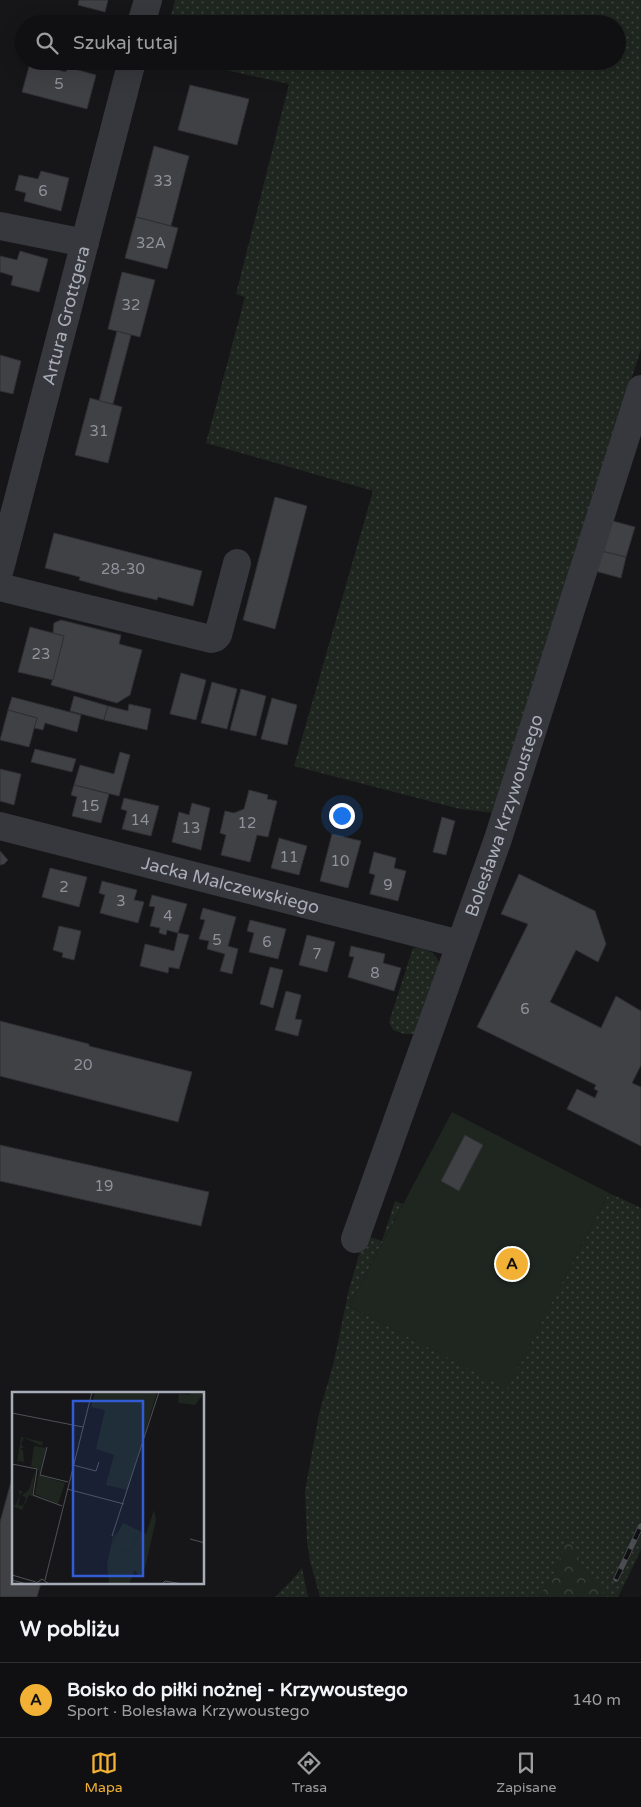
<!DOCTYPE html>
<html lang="pl">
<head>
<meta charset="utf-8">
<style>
  body { margin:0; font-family:"Varela Round",sans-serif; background:#1e1e20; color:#f1f3f6 }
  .you { position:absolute; left:341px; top:815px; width:18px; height:18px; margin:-12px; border:4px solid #fff; border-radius:50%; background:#1a73e8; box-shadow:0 0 0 8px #1a73e833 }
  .badge { display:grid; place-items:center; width:32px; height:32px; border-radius:50%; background:#f2b134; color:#111; font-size:16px; font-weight:700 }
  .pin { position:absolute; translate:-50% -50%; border:2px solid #fff; box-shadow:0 1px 5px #0006 }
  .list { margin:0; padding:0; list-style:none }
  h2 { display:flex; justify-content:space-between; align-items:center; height:65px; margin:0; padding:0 20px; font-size:21px }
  h2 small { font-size:16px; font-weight:400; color:#9c9d9f }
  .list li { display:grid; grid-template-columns:32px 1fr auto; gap:15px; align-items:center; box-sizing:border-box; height:75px; padding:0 20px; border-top:1px solid #303032 }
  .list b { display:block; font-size:19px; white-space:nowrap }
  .list p { margin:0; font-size:16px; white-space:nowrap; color:#9c9d9f }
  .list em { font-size:16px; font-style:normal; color:#9c9d9f }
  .icon { flex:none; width:28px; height:28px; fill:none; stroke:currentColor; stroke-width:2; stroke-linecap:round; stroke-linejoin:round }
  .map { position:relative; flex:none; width:641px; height:1597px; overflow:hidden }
  .search { position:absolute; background:#101012; box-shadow:0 5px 20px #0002; left:15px; right:15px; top:15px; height:55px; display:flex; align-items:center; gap:12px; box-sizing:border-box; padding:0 18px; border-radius:28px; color:#9c9d9f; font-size:19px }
  .sheet { height:140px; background:#101012 }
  nav { display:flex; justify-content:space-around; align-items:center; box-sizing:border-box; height:70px; border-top:1px solid #303032; background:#101012; font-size:14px; color:#9c9d9f }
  nav a { display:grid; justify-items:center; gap:2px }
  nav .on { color:#f2b134 }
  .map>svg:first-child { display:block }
</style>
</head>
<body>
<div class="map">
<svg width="641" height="1597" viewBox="0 0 641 1597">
  <defs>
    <pattern id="grass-dots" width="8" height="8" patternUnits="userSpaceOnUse" patternTransform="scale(1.25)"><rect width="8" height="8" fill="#1e261f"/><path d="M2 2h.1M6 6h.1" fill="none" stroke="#3c433d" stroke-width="1.8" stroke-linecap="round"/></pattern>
    <pattern id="forest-crowns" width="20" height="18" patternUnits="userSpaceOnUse" patternTransform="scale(1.25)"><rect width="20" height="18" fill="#1e261f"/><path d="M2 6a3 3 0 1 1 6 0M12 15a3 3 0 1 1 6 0" fill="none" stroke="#3c433d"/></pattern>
  </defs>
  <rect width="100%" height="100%" fill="#161618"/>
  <g fill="url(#grass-dots)">
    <polygon points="175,0 641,0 641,349 599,479 593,491 593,499 496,813 460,809 294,766 373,491 206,443 245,297 236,294 289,84 185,61 617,61 617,24 169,24"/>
    <path d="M413,948C427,948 437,952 440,967L416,1034H404L393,1030L389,1022Z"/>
    <polygon points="609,1193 641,1208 641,1550 618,1597 603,1597 603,1592 586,1573 567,1538 556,1570 539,1597 320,1597 310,1561 307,1541 305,1491 319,1414 334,1361 349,1289 365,1235 382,1241 395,1201 403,1204 349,1306 507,1388"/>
    <polygon points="302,1568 308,1597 275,1597 291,1581"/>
  </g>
  <polygon fill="url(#forest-crowns)" points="567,1537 586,1573 603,1592 603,1597 539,1597 556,1570"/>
  <polygon fill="#1e261f" points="452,1112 609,1193 507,1389 349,1306"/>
  <g fill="#404145" stroke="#303034">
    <polygon points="79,0 108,0 105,12 78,5"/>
    <polygon points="30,63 66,72 67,67 96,75 87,109 22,92"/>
    <polygon points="190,85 249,99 237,145 178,130"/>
    <polygon points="154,146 189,156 171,226 136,217"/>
    <polygon points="41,171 69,178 61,211 24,201 26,193 15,190 19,175 38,179"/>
    <polygon points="136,217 178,228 167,269 125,258"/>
    <polygon points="20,251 48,259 39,292 11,285 13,276 0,272 0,256 17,260"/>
    <polygon points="122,272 155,280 140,337 108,329"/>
    <polygon points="117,331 131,335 113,404 99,401"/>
    <polygon points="0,355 21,361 13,394 0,391"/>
    <polygon points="90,398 122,407 108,463 75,455"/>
    <polygon points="275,497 307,506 275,629 243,620"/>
    <polygon points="609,520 635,527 626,557 601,551"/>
    <polygon points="54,533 202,571 193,606 158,597 157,600 119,591 79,580 80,577 45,568"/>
    <polygon points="601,551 626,557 621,578 595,571"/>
    <polygon points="61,620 121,635 119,644 142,650 130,695 117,703 51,685 64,636 53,633 54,623"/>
    <polygon points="30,627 64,636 53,680 18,672"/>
    <polygon points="181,673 206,680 196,720 170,714"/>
    <polygon points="212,682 237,689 227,729 201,723"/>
    <polygon points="241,689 266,696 256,736 230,730"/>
    <polygon points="74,696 108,706 104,720 70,711"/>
    <polygon points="12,697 81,715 77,732 45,723 43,730 34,728 37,718 8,710"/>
    <polygon points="272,698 297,705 287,745 261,739"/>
    <polygon points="129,704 151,709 147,730 104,720 108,706 128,711"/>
    <polygon points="8,710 37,718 29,747 0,740"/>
    <polygon points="35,749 76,759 72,772 31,762"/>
    <polygon points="120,752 130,755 119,796 74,785 80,765 114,774"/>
    <polygon points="0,769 21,774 14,805 0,801"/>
    <polygon points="74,785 109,794 101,823 72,816 77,797 71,795"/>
    <polygon points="249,790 268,795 267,799 277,801 268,837 257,835 250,862 221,855 226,835 220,833 225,811 234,813 244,809"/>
    <polygon points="124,798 159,806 151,836 122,829 127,811 121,809"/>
    <polygon points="192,803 210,808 201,850 172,842 179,812 189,815"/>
    <polygon points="442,817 455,821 446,855 433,852"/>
    <polygon points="332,834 361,841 348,888 320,881"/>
    <polygon points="279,838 307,846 299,875 271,868"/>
    <polygon points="0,851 8,860 4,864 0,865"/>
    <polygon points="374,852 396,858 394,868 406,871 398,901 370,894 375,875 369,873"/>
    <polygon points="50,868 87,877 79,907 42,897"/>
    <polygon points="519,874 595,911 606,944 598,962 576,950 550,1002 601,1028 616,996 641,1011 641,1065 632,1083 641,1087 641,1146 567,1109 577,1089 595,1098 598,1091 594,1089 596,1085 477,1027 528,924 501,914"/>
    <polygon points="102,881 137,890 134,900 144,902 138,923 100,913 105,895 99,893"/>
    <polygon points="152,895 187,904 178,933 167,930 166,935 159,933 160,928 150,926 155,907 149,906"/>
    <polygon points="203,908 236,917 228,946 238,949 232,974 220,971 225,954 207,949 209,941 199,939 205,920 200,919"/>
    <polygon points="250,920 286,929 278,959 249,952 254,933 247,931"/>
    <polygon points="59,926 81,931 74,960 62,957 63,953 53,950"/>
    <polygon points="178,933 189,935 179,969 169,967 168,973 140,966 145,944 174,951"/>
    <polygon points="307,935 335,942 327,972 299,965"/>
    <polygon points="351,946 385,954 383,963 401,968 394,991 348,977 354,957 349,956"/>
    <polygon points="270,967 283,970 273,1008 260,1004"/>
    <polygon points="286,991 301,995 295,1019 302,1020 298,1036 275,1030"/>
    <polygon points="0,1021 89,1044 89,1046 192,1072 178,1122 0,1076"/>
    <polygon points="465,1135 483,1145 459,1191 441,1181"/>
    <polygon points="0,1145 209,1192 201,1226 0,1181"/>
    <polygon points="14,1471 14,1583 41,1583 37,1597 0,1597 0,1522"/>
  </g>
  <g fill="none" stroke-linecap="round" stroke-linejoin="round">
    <g stroke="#37383d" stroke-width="28">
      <polyline points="141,24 148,0"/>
      <polyline points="0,226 85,243"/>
      <path id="s1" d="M0,569L132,61"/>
      <polyline points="0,587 211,639 215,638 218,635 237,563"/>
      <path id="s2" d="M0,826L460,944"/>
      <path id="s3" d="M355,1239L498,839L641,389"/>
    </g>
    <defs>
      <polyline id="rail" points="616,1579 641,1526"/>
    </defs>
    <use href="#rail" stroke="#4a4c52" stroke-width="5.5"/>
    <use href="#rail" stroke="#111113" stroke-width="4" stroke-dasharray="11" stroke-linecap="butt"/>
  </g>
  <g text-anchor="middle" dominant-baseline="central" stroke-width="4" stroke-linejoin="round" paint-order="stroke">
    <g font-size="15" fill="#8e929b">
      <text x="59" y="84">5</text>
      <text x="163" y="181">33</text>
      <text x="43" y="191">6</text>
      <text x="151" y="243">32A</text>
      <text x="131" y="305">32</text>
      <text x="99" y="431">31</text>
      <text x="123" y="569">28-30</text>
      <text x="41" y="654">23</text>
      <text x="90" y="806">15</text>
      <text x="140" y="820">14</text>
      <text x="247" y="823">12</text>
      <text x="191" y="828">13</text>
      <text x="289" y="857">11</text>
      <text x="340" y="861">10</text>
      <text x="388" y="885">9</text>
      <text x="64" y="887">2</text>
      <text x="121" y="901">3</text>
      <text x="168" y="916">4</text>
      <text x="217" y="940">5</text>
      <text x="267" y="942">6</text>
      <text x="317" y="954">7</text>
      <text x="375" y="973">8</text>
      <text x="525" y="1009">6</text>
      <text x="83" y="1065">20</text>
      <text x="104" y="1186">19</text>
    </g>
    <g font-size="18" fill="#a8adb8" stroke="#111113">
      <text stroke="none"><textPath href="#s1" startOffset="262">Artura Grottgera</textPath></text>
      <text stroke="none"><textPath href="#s3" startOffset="449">Bolesława Krzywoustego</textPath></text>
      <text stroke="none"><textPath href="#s2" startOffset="238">Jacka Malczewskiego</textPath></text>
    </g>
  </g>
  <g transform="translate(12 1392)">
    <rect width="192" height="192" fill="#161618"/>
    <path d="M83,0H145L116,98L94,93L102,63L84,57L93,18L79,15ZM179,0H193L183,13L166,11L167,2L178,3ZM9,45L31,50L30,54L12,46L9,52L12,55L8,57L11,58L12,70L6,69L5,72ZM22,54H23L34,56L27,83L53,91L46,112L23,102L27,78L19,74ZM23,78L20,103L46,114L17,103L10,118L0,114L4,113L8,103L6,98L12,100L9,101L6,113L11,114L14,106L10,103L17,98ZM142,118L144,128L134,172L128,186L123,178L117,192H97L95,172L101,144L105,141L100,151L117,161L128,139L134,142Z" fill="#1e261f"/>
    <path d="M30,87L48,92L45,105L25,100V90ZM111,131L128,139L117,161L100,152Z" fill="#1e261f"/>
    <path fill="none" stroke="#505258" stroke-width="1" d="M0,21L71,35M35,55L28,83L56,90M0,72L25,77L21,103L50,114M61,73L84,79L87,70M55,97L112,112M100,144L147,0M178,147L193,151M0,183L24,190M0,188L15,192M33,188L80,0M23,192L30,187L37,192M150,192L153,189L170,192"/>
    <path fill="#325cd3" fill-opacity="0.15" stroke="#325cd3" stroke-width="2.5" d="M61,9H131V184H61Z"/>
    <rect width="192" height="192" fill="none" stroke="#a8adb8" stroke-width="2.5"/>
  </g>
</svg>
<div class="you"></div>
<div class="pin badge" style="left:512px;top:1264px">A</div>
<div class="search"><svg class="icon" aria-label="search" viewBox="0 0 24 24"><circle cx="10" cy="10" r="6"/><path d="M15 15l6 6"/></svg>Szukaj tutaj</div>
</div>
<section class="sheet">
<h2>W pobliżu<small></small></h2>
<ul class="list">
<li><span class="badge">A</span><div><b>Boisko do piłki nożnej - Krzywoustego</b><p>Sport · Bolesława Krzywoustego</p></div><em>140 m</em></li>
</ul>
</section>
<nav>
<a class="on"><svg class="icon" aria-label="map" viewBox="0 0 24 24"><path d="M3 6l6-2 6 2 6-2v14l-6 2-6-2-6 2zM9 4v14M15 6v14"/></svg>Mapa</a>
<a><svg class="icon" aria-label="directions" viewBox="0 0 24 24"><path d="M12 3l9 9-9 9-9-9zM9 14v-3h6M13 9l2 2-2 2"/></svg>Trasa</a>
<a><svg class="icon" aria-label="saved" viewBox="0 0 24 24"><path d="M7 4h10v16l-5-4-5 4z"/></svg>Zapisane</a>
</nav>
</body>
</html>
